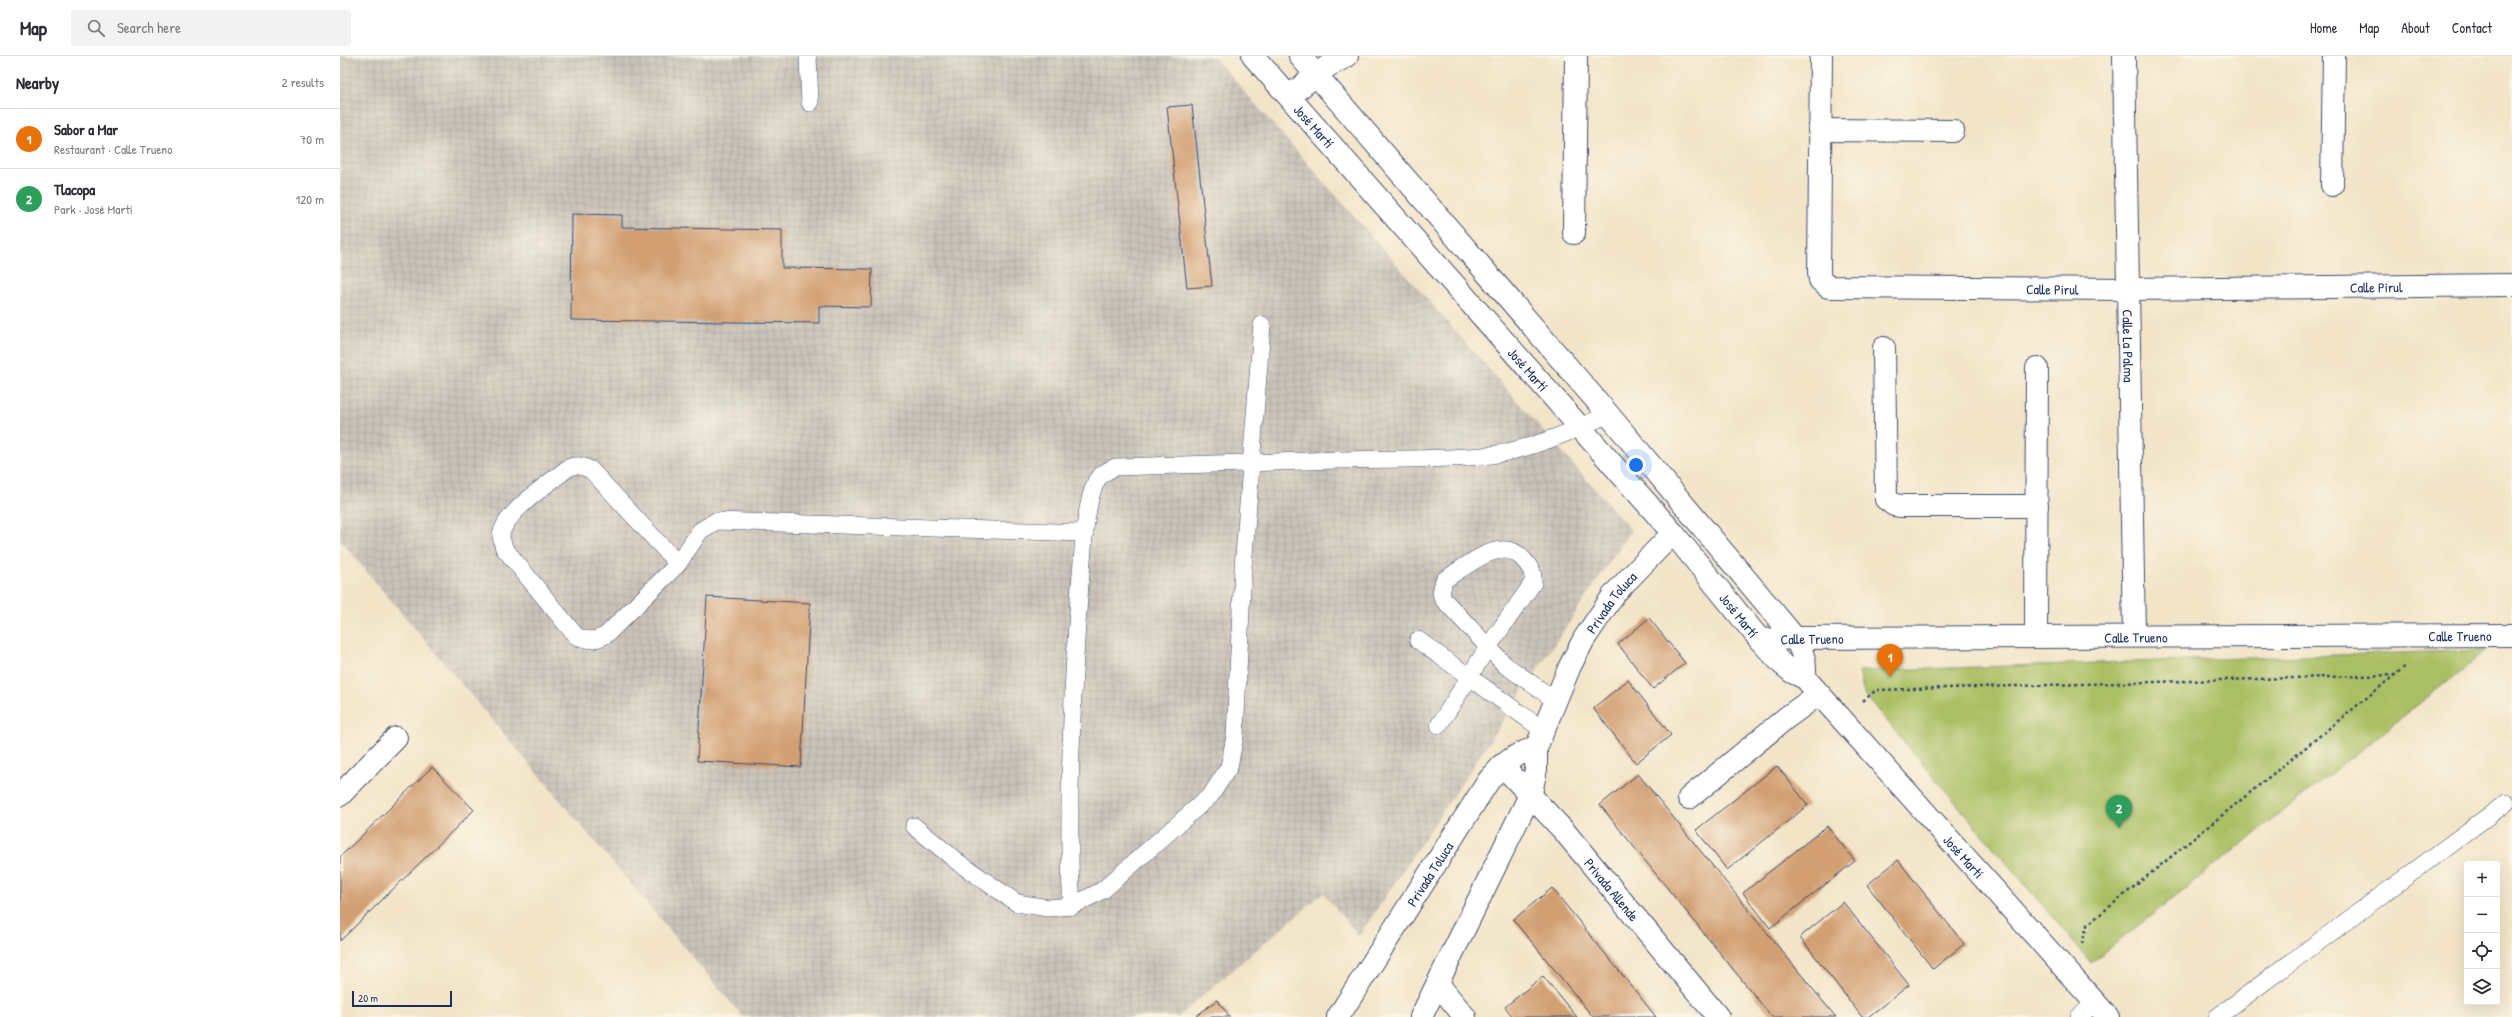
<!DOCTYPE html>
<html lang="en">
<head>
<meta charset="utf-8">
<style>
  body { margin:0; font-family:"Patrick Hand",sans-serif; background:#f2f2f3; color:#2b2b33 }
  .controls { position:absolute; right:12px; bottom:12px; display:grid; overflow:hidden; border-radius:4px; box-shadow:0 4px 16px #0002 }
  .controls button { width:36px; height:36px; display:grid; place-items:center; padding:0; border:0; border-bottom:1px solid #e1e1e2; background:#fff; color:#2b2b33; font:20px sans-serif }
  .scale { position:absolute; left:12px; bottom:10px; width:100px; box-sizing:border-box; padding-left:4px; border:2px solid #1b2f5e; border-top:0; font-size:11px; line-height:14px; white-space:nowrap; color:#1b2f5e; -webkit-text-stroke:3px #fcf5e5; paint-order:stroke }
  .you { position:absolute; left:1296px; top:409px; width:14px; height:14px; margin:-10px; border:3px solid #fff; border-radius:50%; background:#1a73e8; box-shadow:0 0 0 6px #1a73e833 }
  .badge { display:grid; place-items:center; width:26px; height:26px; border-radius:50%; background:#111827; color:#fff; font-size:13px; font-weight:700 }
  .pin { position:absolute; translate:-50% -33px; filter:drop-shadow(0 1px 2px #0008) }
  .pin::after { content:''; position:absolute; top:21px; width:14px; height:12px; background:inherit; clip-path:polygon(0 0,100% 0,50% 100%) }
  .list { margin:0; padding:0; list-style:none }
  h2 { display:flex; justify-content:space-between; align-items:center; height:52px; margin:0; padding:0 16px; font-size:17px }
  h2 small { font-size:13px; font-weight:400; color:#7c7c81 }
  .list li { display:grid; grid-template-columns:26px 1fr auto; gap:12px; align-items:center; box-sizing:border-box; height:60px; padding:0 16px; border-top:1px solid #e1e1e2 }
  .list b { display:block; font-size:15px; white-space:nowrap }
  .list p { margin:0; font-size:13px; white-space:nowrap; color:#7c7c81 }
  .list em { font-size:13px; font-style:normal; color:#7c7c81 }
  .icon { flex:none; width:22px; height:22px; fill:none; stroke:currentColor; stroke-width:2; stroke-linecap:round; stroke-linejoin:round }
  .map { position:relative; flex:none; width:2172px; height:961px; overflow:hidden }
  header { display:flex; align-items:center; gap:24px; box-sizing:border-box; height:56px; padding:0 20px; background:#fff; border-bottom:1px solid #e1e1e2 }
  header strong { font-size:19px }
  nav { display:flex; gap:22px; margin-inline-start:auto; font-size:14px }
  .search { width:280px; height:36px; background:#f2f2f3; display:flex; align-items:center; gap:10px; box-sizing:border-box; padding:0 14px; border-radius:4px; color:#7c7c81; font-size:15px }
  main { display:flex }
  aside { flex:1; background:#fff }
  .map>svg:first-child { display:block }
</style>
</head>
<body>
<header>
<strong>Map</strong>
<div class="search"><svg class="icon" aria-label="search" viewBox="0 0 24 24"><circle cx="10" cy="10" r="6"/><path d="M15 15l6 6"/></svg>Search here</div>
<nav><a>Home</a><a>Map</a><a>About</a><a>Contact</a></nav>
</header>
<main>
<aside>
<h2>Nearby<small>2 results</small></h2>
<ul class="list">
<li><span class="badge" style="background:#e8710a">1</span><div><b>Sabor a Mar</b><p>Restaurant · Calle Trueno</p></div><em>70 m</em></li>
<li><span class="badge" style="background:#2e9e5b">2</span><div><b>Tlacopa</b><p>Park · José Martí</p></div><em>120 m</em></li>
</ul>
</aside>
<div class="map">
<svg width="2172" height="961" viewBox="0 0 2172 961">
  <defs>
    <pattern id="industrial-grid" width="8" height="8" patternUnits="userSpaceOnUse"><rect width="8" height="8" fill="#cbc3b8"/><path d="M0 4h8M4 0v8" fill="none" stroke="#aea8a1"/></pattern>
  </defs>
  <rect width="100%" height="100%" fill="#fcf5e5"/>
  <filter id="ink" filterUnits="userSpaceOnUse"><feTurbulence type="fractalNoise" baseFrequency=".025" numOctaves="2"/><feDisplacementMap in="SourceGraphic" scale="8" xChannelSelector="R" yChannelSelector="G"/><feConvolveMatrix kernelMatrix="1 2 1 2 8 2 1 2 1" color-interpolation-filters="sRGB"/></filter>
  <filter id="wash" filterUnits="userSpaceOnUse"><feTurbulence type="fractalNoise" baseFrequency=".012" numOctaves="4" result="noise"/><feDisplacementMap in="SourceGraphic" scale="16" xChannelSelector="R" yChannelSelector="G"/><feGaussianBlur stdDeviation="0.9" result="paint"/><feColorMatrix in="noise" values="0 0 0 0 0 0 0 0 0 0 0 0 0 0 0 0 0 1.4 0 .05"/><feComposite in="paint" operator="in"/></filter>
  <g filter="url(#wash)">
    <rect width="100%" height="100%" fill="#f2e4c7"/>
    <polygon fill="url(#industrial-grid)" points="0,0 873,0 1291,474 1019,880 983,837 838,961 403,961 0,484"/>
    <polygon fill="#aabf64" stroke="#627761" points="2147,594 1751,907 1524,638 1519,615"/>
    <g id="blocks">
      <g fill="#d19f72">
        <polygon points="852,49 872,230 847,232 827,51"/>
        <polygon points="232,158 282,159 282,171 442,174 442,212 532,213 531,251 479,250 479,267 231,264"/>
        <polygon points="367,541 470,547 461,711 357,705"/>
        <polygon points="1309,562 1345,607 1313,633 1278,588"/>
        <polygon points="1288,624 1331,679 1296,707 1253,652"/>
        <polygon points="1437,710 1468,749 1387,814 1356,774"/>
        <polygon points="92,711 134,754 0,885 0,801"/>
        <polygon points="1298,718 1476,937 1496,961 1432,961 1371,886 1260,749"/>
        <polygon points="1487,770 1515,805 1430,872 1403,837"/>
        <polygon points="1558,804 1624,888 1593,913 1527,829"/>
        <polygon points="1212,832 1301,942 1316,961 1253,961 1196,891 1173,864"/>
        <polygon points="1503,846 1569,929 1528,961 1522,961 1460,881"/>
        <polygon points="1203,920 1225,947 1237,961 1173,961 1165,951"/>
        <polygon points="877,944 890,961 855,961"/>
      </g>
    </g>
  </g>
  <g filter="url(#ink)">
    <use href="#blocks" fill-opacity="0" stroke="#3b4a6e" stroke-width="1"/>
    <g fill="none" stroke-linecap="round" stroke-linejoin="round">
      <defs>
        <g id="service">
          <polyline points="468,0 470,47"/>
          <path d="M922,269L903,512L895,680L889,711L871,739L763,834L732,850C729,814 730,778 730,741C731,670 734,600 740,529C743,500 744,454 755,428C758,419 768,414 776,411C849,409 923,406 997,404C1048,402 1100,405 1151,399C1191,393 1232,376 1268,358"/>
          <path d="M338,508L251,414C242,410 237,408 228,412C211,426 163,457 161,480C161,483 163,488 164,492L236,580C248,585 254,585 266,579L338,508L360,475L376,465L745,477"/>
          <polyline points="1078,584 1203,674"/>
          <path d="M1099,669L1148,591L1193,527C1194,516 1190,511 1183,503C1161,478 1126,511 1104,524L1101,537L1103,543L1165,609L1215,644"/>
          <polyline points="574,770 619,807 677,847 708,852 732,850"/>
          <polyline points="1739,961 1755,946"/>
          <polyline points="1877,961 2166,747"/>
        </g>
        <g id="minor">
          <path id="s1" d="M1481,0L1479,217L1480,224L1488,231L1788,233L2172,229"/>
          <path id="s2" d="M1784,0L1794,579"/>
          <polyline points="949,40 988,10 1007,0"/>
          <polyline points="1479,74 1613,75"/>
          <polyline points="1992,129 1994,0"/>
          <polyline points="1234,177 1236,0"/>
          <polyline points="1544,292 1546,443 1554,449 1561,450 1697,450"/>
          <polyline points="1696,579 1697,312"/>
          <path id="s3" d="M1420,584L1455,582L2172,579"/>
          <path id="s4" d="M1162,709L1224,775L1378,961"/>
          <polyline points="0,739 56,682"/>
          <polyline points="1349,742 1446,662 1479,638"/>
          <polyline points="1098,928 1125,961"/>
        </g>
        <g id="secondary">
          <path id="s5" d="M913,0L1333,477L1420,584L1442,608L1452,616L1465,622L1768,961"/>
          <path d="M960,0L1268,358L1455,582C1463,596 1466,606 1465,622"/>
        </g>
        <g id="primary">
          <path id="s6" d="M998,961L1149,724C1163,708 1175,697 1196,692"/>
          <path id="s7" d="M1081,961L1191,737L1196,713V692L1230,610L1244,583L1275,537L1333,477"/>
        </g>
      </defs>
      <use href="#service" stroke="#3b4a6e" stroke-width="18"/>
      <use href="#minor" stroke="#3b4a6e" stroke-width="24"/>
      <use href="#secondary" stroke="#3b4a6e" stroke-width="24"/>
      <use href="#primary" stroke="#3b4a6e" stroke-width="24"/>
      <g stroke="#3b4a6e" stroke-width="2.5" stroke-dasharray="3 3" stroke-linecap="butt">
        <polyline points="1523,645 1536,634 2056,619"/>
        <polyline points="1742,888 1747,869 2067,609"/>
      </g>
      <use href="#service" stroke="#fff" stroke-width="17"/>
      <use href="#minor" stroke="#fff" stroke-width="22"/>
      <use href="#secondary" stroke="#fff" stroke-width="22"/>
      <use href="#primary" stroke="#fff" stroke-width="22"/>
    </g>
  </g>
  <g text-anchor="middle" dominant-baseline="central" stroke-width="4" stroke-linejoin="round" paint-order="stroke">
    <g font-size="14" fill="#1b2f5e" stroke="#fcf5e5">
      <text stroke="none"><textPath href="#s5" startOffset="93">José Martí</textPath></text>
      <text stroke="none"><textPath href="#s1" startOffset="783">Calle Pirul</textPath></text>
      <text stroke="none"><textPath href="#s1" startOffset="459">Calle Pirul</textPath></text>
      <text stroke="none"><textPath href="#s2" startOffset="290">Calle La Palma</textPath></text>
      <text stroke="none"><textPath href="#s5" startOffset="417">José Martí</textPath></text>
      <text stroke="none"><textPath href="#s7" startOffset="460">Privada Toluca</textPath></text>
      <text stroke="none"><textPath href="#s5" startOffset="741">José Martí</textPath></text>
      <text stroke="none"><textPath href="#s3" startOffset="376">Calle Trueno</textPath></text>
      <text stroke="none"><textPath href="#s3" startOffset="700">Calle Trueno</textPath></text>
      <text stroke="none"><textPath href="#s3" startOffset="52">Calle Trueno</textPath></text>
      <text stroke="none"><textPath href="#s5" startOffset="1072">José Martí</textPath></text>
      <text stroke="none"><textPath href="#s6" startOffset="170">Privada Toluca</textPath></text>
      <text stroke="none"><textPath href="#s4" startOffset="166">Privada Allende</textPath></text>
    </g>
  </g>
</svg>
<div class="controls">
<button>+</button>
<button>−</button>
<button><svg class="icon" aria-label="locate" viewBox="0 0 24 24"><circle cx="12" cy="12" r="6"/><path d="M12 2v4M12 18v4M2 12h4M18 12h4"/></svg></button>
<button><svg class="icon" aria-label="layers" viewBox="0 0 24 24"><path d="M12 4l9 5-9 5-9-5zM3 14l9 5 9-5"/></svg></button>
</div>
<div class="scale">20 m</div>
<div class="you"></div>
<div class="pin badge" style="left:1550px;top:621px;background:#e8710a">1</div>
<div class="pin badge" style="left:1779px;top:772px;background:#2e9e5b">2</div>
</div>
</main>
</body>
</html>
